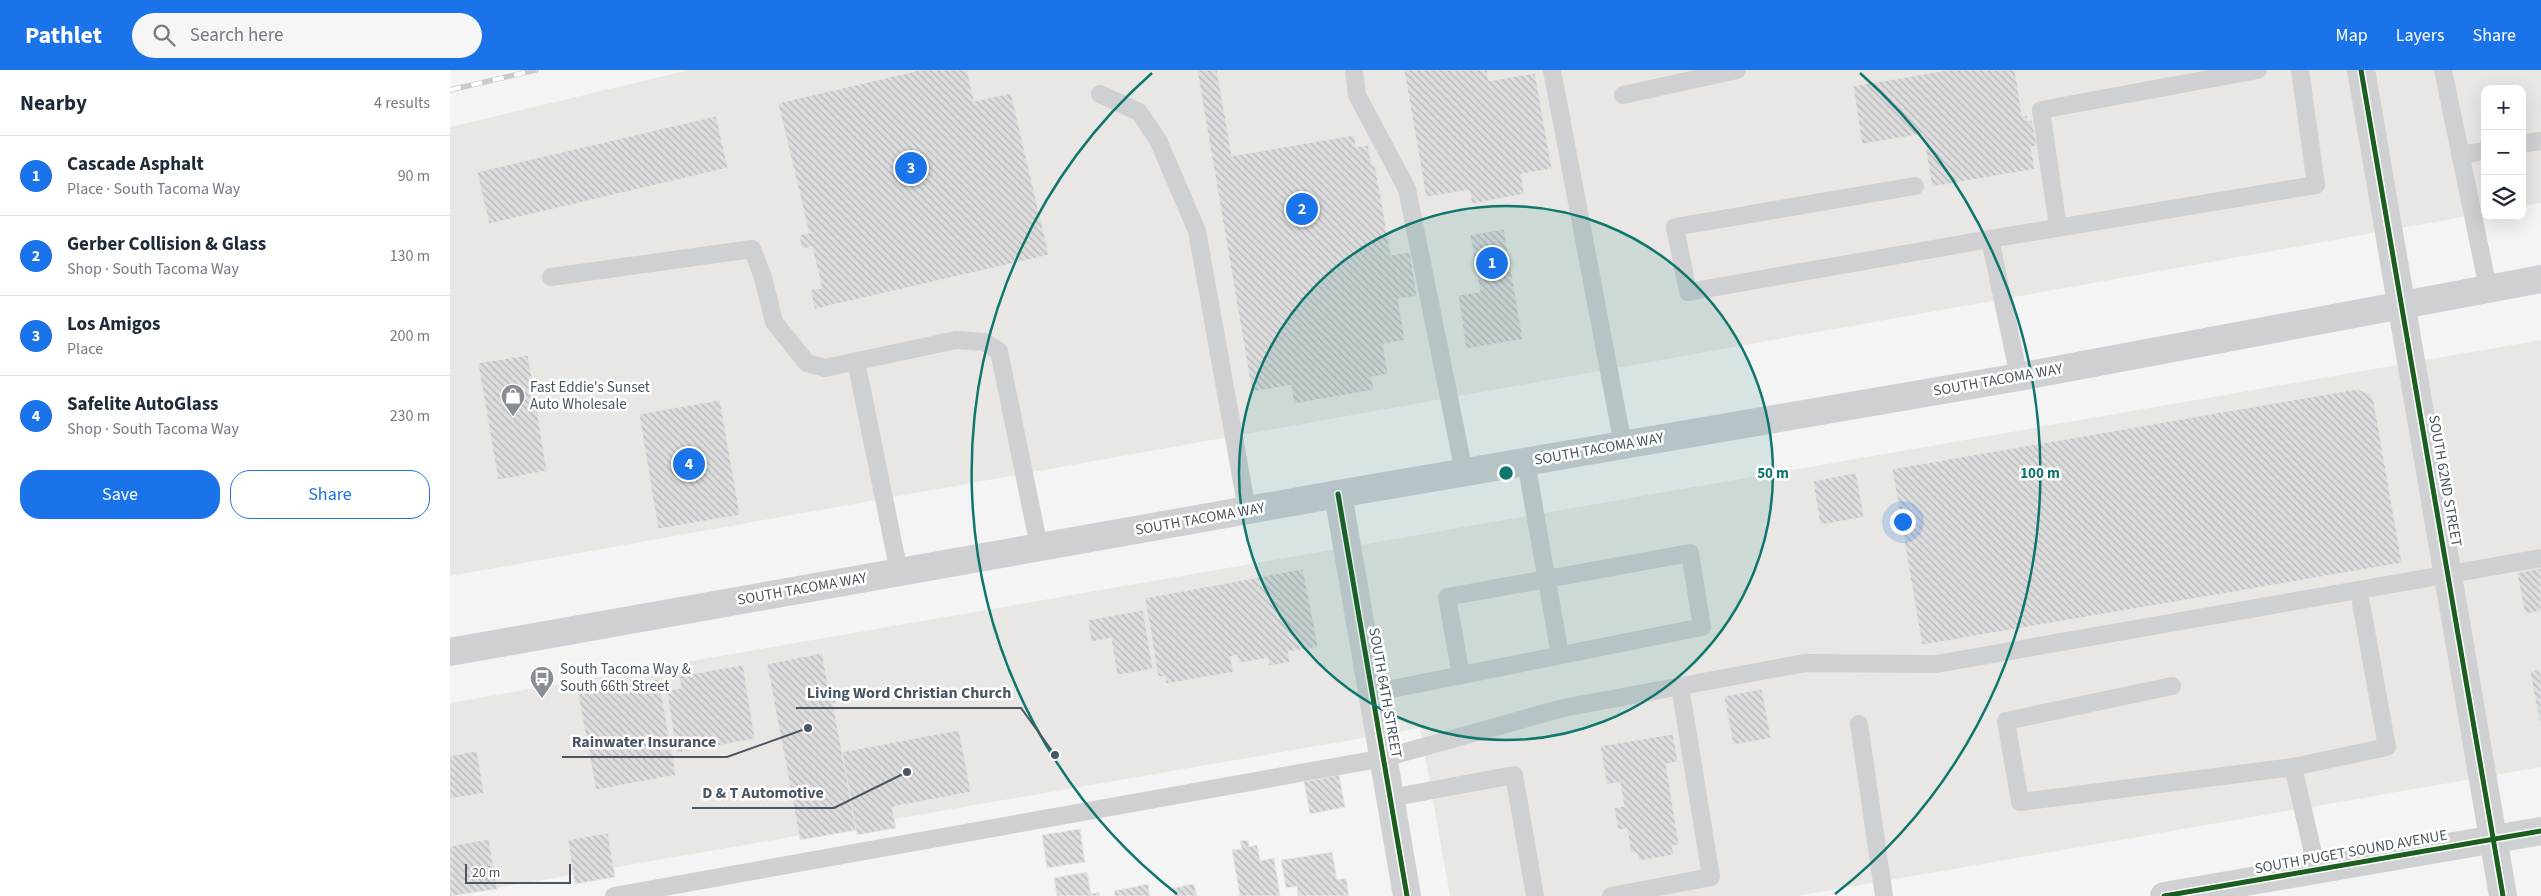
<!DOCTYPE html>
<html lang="en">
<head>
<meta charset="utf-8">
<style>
  body { margin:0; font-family:"Source Sans 3",sans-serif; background:#f6f6f7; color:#1f2937 }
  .controls { position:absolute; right:15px; top:15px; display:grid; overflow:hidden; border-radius:10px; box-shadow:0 5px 20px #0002 }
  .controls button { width:45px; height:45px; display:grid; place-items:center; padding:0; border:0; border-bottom:1px solid #e0e1e3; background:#fff; color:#1f2937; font:25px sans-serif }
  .scale { position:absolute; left:15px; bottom:12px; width:106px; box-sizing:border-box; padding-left:5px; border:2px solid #4a5661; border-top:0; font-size:14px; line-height:18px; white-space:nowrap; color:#4a5661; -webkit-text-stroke:4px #fff; paint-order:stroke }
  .you { position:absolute; left:1452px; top:451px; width:18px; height:18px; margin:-12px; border:4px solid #fff; border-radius:50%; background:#1a73e8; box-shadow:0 0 0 8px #1a73e833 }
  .badge { display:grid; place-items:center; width:32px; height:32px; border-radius:50%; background:#1a73e8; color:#fff; font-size:16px; font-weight:700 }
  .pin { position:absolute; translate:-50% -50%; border:2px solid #fff; box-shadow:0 1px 5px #0006 }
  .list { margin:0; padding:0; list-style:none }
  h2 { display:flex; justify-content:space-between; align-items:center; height:65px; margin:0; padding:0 20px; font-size:21px }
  h2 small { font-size:16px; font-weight:400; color:#747a83 }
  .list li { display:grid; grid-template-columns:32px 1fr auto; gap:15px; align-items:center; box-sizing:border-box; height:80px; padding:0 20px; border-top:1px solid #e0e1e3 }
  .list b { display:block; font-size:19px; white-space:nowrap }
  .list p { margin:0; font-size:16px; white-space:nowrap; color:#747a83 }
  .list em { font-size:16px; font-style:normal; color:#747a83 }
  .actions { display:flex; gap:10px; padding:15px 20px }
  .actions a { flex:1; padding:11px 0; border:1px solid #1a73e8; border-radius:20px; text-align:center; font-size:18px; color:#1a73e8 }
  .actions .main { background:#1a73e8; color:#fff }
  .icon { flex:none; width:28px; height:28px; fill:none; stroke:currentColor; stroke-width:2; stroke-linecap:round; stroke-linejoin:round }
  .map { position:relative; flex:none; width:2091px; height:826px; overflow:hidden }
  header { display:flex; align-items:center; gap:30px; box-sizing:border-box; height:70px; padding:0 25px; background:#1a73e8; color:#fff }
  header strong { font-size:24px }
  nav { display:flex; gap:28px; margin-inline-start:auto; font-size:18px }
  .search { width:350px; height:45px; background:#f6f6f7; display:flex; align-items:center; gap:12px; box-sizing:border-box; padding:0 18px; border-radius:28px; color:#747a83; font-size:19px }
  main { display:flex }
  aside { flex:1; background:#fff }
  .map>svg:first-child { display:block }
</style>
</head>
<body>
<header>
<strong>Pathlet</strong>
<div class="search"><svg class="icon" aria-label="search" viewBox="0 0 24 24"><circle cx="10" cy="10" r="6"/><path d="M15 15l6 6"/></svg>Search here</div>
<nav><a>Map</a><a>Layers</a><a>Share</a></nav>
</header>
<main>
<aside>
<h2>Nearby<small>4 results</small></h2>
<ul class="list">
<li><span class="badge">1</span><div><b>Cascade Asphalt</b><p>Place · South Tacoma Way</p></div><em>90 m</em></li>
<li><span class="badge">2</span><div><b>Gerber Collision &amp; Glass</b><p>Shop · South Tacoma Way</p></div><em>130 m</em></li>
<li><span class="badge">3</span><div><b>Los Amigos</b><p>Place</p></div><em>200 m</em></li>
<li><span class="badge">4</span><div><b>Safelite AutoGlass</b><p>Shop · South Tacoma Way</p></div><em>230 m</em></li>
</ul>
<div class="actions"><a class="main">Save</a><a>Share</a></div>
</aside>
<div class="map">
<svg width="2091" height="826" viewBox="0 0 2091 826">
  <defs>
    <pattern id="building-back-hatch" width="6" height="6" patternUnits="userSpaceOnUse" patternTransform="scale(1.25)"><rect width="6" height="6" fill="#ddddde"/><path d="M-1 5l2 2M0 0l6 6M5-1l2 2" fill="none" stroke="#b5b6b7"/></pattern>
  </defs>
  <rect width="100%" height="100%" fill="#f4f4f4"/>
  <g fill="#e8e7e3">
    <polygon points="239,0 2091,0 2091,133 2072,136 2072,19 2035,19 2035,143 0,506 0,57"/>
    <polygon points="2091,270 2091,697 1347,826 1000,826 970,658 0,826 0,633"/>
  </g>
  <g fill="url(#building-back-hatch)" stroke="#e5e6e7">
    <polygon points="470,0 517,0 524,31 561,23 599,185 365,239 360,220 372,218 362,177 352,179 349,165 359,163 328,33"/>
    <polygon points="747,0 767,0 782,86 904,65 906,77 918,75 922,96 925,95 941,185 960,182 967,226 948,229 955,270 933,274 938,304 921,307 924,320 844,334 841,315 802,322"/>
    <polygon points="954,0 1037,0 1039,11 1085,3 1102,99 1071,104 1074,124 1022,134 1019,120 976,127"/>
    <polygon points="1498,0 1565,0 1572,46 1577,45 1578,51 1582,50 1587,76 1581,77 1585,99 1482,117 1473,64 1412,74 1403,16"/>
    <polygon points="266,46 278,98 39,154 27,102"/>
    <polygon points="1054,159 1073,269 1016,279 1008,225 1030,222 1020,165"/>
    <polygon points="78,285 97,401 48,410 28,293"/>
    <polygon points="1907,319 1921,325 1924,332 1952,493 1472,575 1442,399"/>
    <polygon points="270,330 290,445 208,459 189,344"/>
    <polygon points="1406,403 1414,447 1370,455 1363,411"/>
    <polygon points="2091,498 2091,541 2075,544 2067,503"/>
    <polygon points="853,499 868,577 838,582 840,592 819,596 818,588 789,593 787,585 780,587 784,602 716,614 715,606 708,607 695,528"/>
    <polygon points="693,540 703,599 667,605 661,568 641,572 638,550"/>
    <polygon points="372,583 379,620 383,619 386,633 383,634 407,760 350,770 317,594"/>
    <polygon points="293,595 305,669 226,683 217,621 231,618 229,606"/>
    <polygon points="2091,599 2091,660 2080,601"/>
    <polygon points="209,609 226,705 146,720 128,624"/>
    <polygon points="1312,619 1321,668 1283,675 1274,626"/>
    <polygon points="509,660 521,722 442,737 446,758 407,765 392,682"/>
    <polygon points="1223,664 1228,692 1216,694 1229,775 1222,776 1224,785 1189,791 1187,783 1181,784 1177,758 1168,760 1164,738 1174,736 1170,712 1157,715 1150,676"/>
    <polygon points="27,681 34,723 0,729 0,686"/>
    <polygon points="889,705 895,737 860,744 854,712"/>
    <polygon points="630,759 635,792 597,798 592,765"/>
    <polygon points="158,763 165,807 125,814 118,770"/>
    <polygon points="39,769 47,819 0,826 0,776"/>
    <polygon points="798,770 799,777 807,775 810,791 824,788 830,826 790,826 782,780 792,779 790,771"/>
    <polygon points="882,782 887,810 896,808 899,826 848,826 847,816 836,818 831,790"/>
    <polygon points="637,802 641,824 649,822 650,826 607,826 604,808"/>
    <polygon points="698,814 700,826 665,826 664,821"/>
    <polygon points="744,814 747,826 724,826 723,818"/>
  </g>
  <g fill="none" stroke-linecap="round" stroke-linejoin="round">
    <g stroke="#ced0d2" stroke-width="18">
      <polyline points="904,0 907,25 957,119 1014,402"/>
      <polyline points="1102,0 1173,375"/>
      <polyline points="1993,0 2038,218"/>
      <polyline points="650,24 689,42 708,70 747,161 797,440"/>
      <polyline points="1173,25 1287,0"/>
      <polyline points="2072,74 2091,71"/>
      <polyline points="2010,85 2035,81"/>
      <polyline points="1465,116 1225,157 1238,222 1540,169 1866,115 1850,0"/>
      <polyline points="1608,157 1591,40 1808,0"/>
      <polyline points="1540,169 1569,307"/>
      <polyline points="101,207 302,179 313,207 324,252 357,293 375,298 506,270 534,272 549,281 589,477"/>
      <polyline points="406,291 449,502"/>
      <polyline points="1076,392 1110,585"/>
      <polyline points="1722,616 1556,651 1570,732 1843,697 1937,677 1911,533"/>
      <polyline points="922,623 1252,557 1240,483 997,527 1011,605"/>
      <polyline points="1409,654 1434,826"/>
      <polyline points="1843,697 1867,800"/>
      <polyline points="940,728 1064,705 1085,826"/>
      <polyline points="164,826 934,688 1113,638 1355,593 1486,594 2091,488"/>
      <polyline points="1161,826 1261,807 1230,616"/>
    </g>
    <g stroke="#ced0d2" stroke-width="28">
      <polyline points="1911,0 2053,826"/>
      <polyline points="888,424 957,826"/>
    </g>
    <polyline stroke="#ced0d2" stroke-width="28" points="1714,826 2091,761"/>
    <polyline stroke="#ced0d4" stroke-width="28" points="0,582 888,424 1569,307 2091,209"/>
    <defs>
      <polyline id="rail" points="0,20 86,0"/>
    </defs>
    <use href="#rail" stroke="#c9cacc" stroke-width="5.5"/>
    <use href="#rail" stroke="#fff" stroke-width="4" stroke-dasharray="11" stroke-linecap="butt"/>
    <defs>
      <g id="cycleway">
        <polyline points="1911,0 2053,826"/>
        <polyline points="888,424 957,826"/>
        <polyline points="1714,826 2091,761"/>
      </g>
    </defs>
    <use href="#cycleway" stroke="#fff" stroke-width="8"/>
    <use href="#cycleway" stroke="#1b5e20" stroke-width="5"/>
  </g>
  <circle cx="1056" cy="403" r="267" fill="#0f766e" fill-opacity=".12"/>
  <g fill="none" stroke="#0f766e" stroke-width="2.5">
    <circle cx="1056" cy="403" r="267"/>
    <path d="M727 824A534 534 0 0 1 702 3M1410 3A534 534 0 0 1 1385 824"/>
  </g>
  <defs>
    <symbol id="shop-pin" viewBox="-11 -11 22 30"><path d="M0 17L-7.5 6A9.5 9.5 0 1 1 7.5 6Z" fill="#868d94" stroke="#fff"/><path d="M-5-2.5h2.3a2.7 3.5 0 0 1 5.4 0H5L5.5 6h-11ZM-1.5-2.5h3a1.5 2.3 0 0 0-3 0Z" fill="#fff"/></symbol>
    <symbol id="bus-pin" viewBox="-11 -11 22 30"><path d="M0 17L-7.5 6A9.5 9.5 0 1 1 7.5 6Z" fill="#868d94" stroke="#fff"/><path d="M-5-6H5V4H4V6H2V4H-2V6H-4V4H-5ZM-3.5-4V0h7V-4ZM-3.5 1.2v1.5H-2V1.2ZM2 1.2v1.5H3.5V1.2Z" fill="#fff"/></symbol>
  </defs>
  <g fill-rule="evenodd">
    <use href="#shop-pin" x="49" y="312" width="28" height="38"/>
    <use href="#bus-pin" x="78" y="594" width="28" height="38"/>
  </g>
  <g text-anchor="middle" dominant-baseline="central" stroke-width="5" stroke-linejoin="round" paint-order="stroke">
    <g font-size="15" fill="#4a5661" stroke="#fff">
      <text transform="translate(1548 310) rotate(-10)">SOUTH TACOMA WAY</text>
      <text transform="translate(1149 379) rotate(-10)">SOUTH TACOMA WAY</text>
      <text transform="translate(1995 411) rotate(80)">SOUTH 62ND STREET</text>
      <text transform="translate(750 449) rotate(-10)">SOUTH TACOMA WAY</text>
      <text transform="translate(352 519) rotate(-10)">SOUTH TACOMA WAY</text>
      <text transform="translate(935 623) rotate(80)">SOUTH 64TH STREET</text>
      <text transform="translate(1901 782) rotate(-10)">SOUTH PUGET SOUND AVENUE</text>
    </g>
    <g font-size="15" fill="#4a5661" stroke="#fff" text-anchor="start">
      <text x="80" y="317">Fast Eddie's Sunset<tspan x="80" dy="17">Auto Wholesale</tspan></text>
      <text x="110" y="599">South Tacoma Way &amp;<tspan x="110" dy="17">South 66th Street</tspan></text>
    </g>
  </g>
  <circle cx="1056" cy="403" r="8" fill="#0f766e" stroke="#fff" stroke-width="2.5"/>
  <g font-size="15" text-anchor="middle" font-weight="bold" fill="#0f766e" stroke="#fff" stroke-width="5" stroke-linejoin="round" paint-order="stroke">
    <text x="1323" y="408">50 m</text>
    <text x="1590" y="408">100 m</text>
  </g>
  <path fill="none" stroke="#4a5661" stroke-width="2" d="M605 685L571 638H346M358 658L277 687H112M457 702L384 738H242"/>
  <g fill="#4a5661" stroke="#fff" stroke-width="2">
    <circle cx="605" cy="685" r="5"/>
    <circle cx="358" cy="658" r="5"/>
    <circle cx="457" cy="702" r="5"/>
  </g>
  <g font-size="16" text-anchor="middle" font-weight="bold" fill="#4a5661" stroke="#fff" stroke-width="5" stroke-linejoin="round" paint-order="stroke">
    <text x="459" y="628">Living Word Christian Church</text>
    <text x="194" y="677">Rainwater Insurance</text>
    <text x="313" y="728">D &amp; T Automotive</text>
  </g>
</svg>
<div class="controls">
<button>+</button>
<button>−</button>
<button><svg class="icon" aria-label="layers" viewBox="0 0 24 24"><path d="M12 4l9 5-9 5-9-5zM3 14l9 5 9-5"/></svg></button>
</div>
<div class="scale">20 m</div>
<div class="you"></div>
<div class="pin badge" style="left:1042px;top:193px">1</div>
<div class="pin badge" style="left:852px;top:139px">2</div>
<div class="pin badge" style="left:461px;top:98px">3</div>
<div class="pin badge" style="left:239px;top:394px">4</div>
</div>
</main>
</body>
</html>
